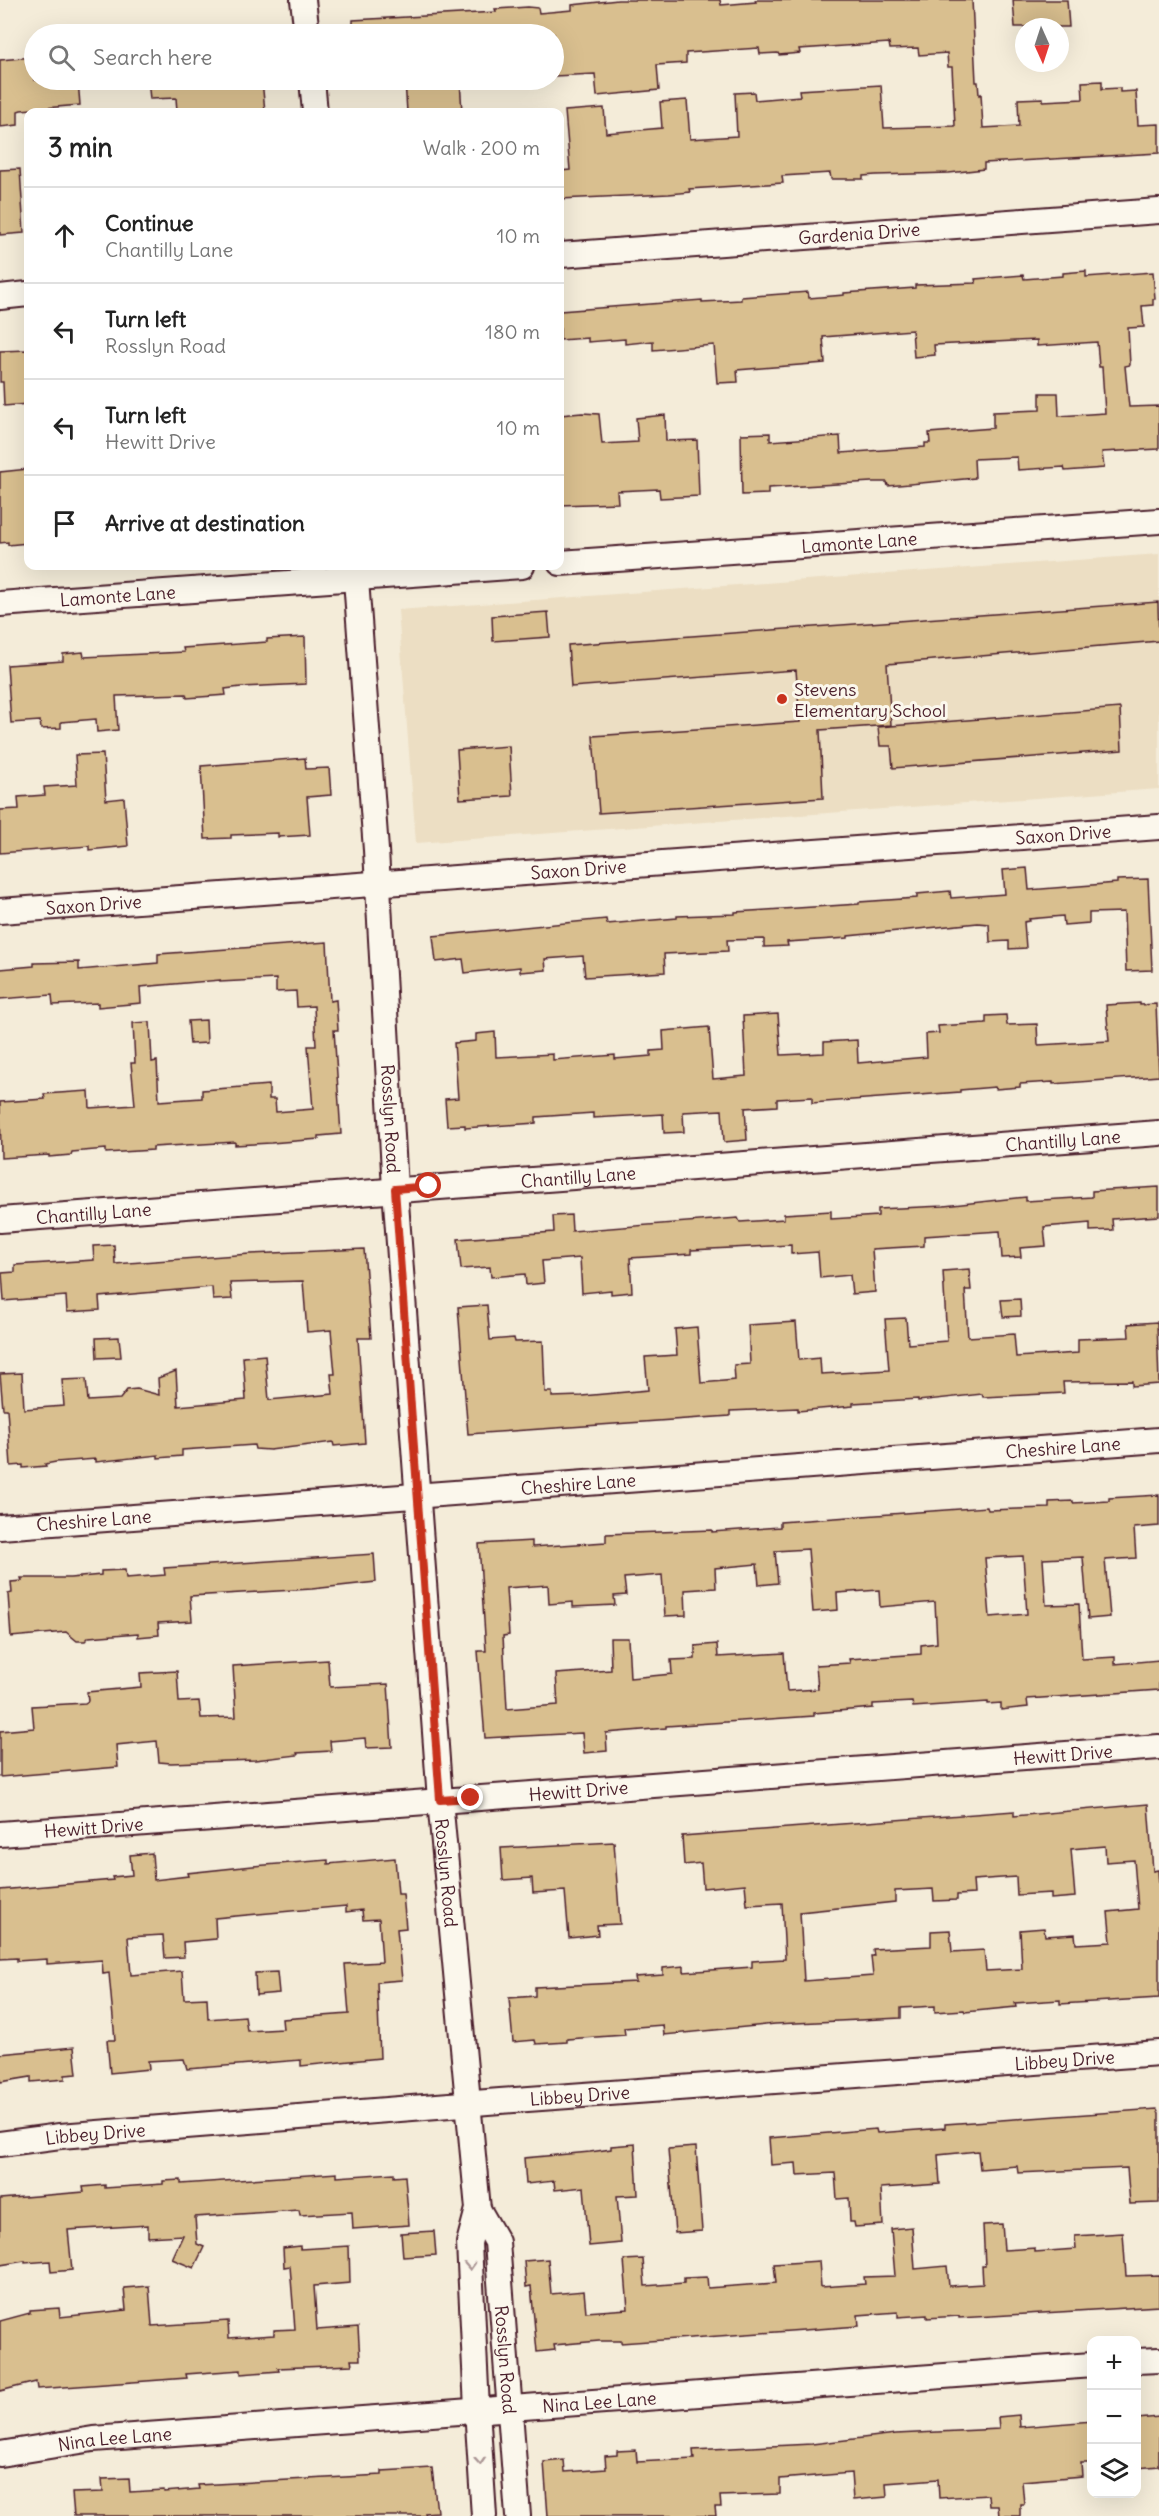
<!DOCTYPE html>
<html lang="en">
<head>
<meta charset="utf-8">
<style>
  body { margin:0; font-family:Delius,sans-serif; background:#f6f6f6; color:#222 }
  .controls { position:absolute; right:18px; bottom:18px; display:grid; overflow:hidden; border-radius:12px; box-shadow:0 6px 24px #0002 }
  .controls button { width:54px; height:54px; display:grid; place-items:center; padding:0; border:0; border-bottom:2px solid #e0e0e0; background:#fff; color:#222; font:30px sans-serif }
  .compass { position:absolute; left:1015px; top:18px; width:54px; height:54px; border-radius:50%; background:#fff; box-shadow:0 6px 24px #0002; rotate:177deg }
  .stop { position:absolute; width:18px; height:18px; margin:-14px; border:4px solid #c8321e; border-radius:50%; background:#fff }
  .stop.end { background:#c8321e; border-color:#fff; box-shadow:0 2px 6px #0008 }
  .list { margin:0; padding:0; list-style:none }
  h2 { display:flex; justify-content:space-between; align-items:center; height:78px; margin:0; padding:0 24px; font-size:26px }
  h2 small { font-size:20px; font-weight:400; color:#767676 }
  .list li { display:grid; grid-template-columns:39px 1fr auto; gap:18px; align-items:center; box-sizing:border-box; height:96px; padding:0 24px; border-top:2px solid #e0e0e0 }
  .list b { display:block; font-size:22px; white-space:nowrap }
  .list p { margin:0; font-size:20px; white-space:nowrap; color:#767676 }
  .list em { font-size:20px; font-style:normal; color:#767676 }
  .icon { flex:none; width:33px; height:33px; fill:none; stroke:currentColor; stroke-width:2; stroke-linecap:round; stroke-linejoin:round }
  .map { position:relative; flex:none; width:1159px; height:2516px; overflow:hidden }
  .search { position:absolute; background:#fff; box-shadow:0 6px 24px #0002; left:24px; top:24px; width:540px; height:66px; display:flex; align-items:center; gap:15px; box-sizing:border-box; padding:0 21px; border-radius:33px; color:#767676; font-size:22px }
  .panel { position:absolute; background:#fff; box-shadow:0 6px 24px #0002; left:24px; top:108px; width:540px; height:462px; border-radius:12px }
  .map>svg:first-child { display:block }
</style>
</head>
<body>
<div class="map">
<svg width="1159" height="2516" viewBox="0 0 1159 2516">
  <rect width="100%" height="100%" fill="#f4ecd9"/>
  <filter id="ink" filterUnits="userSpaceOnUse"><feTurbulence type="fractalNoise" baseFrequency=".0167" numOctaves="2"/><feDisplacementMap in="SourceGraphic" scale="12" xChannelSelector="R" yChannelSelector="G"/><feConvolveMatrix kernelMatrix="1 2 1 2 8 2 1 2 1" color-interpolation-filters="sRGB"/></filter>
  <g filter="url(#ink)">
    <polygon fill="#ecdec3" points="1159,554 1159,789 416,843 398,610"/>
    <g fill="#d9bf8f" stroke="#4a1f2b" stroke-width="1.5" fill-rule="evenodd">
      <polygon points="618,0 720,0 721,5 756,2 755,0 972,0 976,82 978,82 979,95 981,94 983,128 1019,126 1018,99 1043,98 1043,101 1083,99 1082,82 1102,81 1102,89 1120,88 1120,92 1136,91 1138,125 1159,124 1159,153 984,163 984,169 949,173 876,175 863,176 863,179 831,179 830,173 782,176 783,183 689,189 690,192 669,194 560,199 560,171 570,170 565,111 604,108 606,133 662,128 660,102 687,100 690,139 737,136 735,93 754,92 755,100 800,96 799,90 881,85 884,128 955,126 952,67 948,67 947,53 919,55 918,48 890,49 889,43 799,49 800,53 779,55 778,53 760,54 759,48 686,53 686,63 657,65 659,90 597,96 595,74 554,76 554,34 353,34 353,20 496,12 495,9 528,7 538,8 539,13 572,10 572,5"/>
      <polygon points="1013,0 1067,0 1069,27 1015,27"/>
      <polygon points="34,57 34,80 78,80 80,105 21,110 18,111 18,125 0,127 0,60"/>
      <polygon points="148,80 262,80 265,112 177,111 176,98 150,99"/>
      <polygon points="405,80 460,80 462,112 407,112"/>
      <polygon points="20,169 24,233 0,235 0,170"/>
      <polygon points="1086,271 1086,277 1153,272 1155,299 1153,299 1153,305 1142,306 1144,327 1128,328 1130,365 1125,366 1129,407 1159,406 1159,449 1102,452 1104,468 1065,471 1064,467 1018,470 1017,457 974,459 975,478 888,486 887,482 872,482 768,488 768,494 742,495 741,434 770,433 770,441 840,436 841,453 925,447 925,443 930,443 929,433 993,428 993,412 1040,410 1040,393 1058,393 1059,416 1105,413 1102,367 1099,367 1097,342 1037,346 1037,340 934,345 935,355 914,357 912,330 823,337 825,363 737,370 738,382 717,383 714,345 653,350 653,341 625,344 625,339 588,342 588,338 560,340 560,311 702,300 702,302 741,300 741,297 808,292 809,298 844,295 844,293 915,288 915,285 976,283 975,279 1023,275 1024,279 1063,276 1063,273"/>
      <polygon points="28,350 28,404 4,406 3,382 0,382 0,351"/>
      <polygon points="582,413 599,414 602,444 638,442 636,418 665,415 666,441 697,440 699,496 660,498 659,489 617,491 618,503 560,505 560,415"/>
      <polygon points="28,469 28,543 8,545 8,542 0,543 0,472"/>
      <polygon points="1158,602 1159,641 887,664 891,725 820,730 823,798 599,813 593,736 800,722 796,670 571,687 568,645"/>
      <polygon points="548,612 550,637 493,641 492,616"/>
      <polygon points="305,637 306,684 241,687 225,689 226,695 187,698 186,694 116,696 118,730 97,732 96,719 61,722 61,728 41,729 40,721 11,723 7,665 63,661 63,654 83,652 84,657 184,652 183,648 267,642 267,639"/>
      <polygon points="1120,708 1122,750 893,768 891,746 880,746 878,727"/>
      <polygon points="509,746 512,796 460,799 457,750"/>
      <polygon points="103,754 106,800 124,798 128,846 89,850 89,846 0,853 0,810 19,809 18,797 45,795 44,787 77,785 75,755"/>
      <polygon points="305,758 306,769 329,768 331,795 307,797 310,835 278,837 278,833 231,835 231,838 205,839 201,766"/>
      <polygon points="1027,868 1029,890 1117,883 1117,880 1148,879 1152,970 1126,971 1124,912 1089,913 1089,923 1064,925 1063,916 1029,919 1030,921 1024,922 1026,948 1009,949 1009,941 990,942 989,924 978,923 848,936 848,938 787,942 788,946 764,947 764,939 727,940 728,951 664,954 665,972 585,977 583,956 545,959 546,970 520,972 520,967 465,973 463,959 436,962 433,936 606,919 607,924 677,918 677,916 735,914 735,912 859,904 859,902 917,898 917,894 950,891 951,898 1005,894 1003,870"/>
      <polygon points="327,942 330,1001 336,1000 338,1030 334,1030 341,1134 319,1136 319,1139 271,1143 235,1145 235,1142 153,1147 153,1150 106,1153 106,1149 72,1152 71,1155 49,1157 49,1155 1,1158 0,1102 45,1099 44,1094 89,1091 90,1108 135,1105 131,1063 135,1063 133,1023 150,1022 152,1062 157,1061 159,1101 202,1098 202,1090 269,1085 269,1099 275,1099 276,1112 313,1109 308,1046 316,1046 314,1006 297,1007 296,991 276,992 276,979 220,982 220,980 140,987 141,1003 98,1007 98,1003 53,1005 52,995 0,999 0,969 34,966 34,963 79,962 79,970 158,963 158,954"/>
      <polygon points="1140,1003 1140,1005 1156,1004 1159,1076 1053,1084 1053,1082 1020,1084 1020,1087 996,1089 995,1087 960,1090 960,1092 812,1103 812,1097 777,1099 777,1106 745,1108 747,1140 724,1142 722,1110 683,1112 684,1132 664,1133 663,1114 593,1118 593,1113 536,1117 536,1123 465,1128 465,1125 447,1126 445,1099 458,1098 454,1043 476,1041 476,1034 495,1032 496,1057 553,1054 553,1060 615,1055 615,1059 651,1056 651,1051 664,1050 663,1031 709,1027 713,1079 746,1076 743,1016 778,1014 781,1055 824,1053 824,1042 857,1040 858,1063 927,1057 926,1034 939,1033 938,1026 986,1023 986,1016 1006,1015 1007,1025 1037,1024 1038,1045 1109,1041 1106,1005"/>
      <polygon points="206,1020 207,1043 190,1044 188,1021"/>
      <polygon points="1159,1187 1159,1216 1112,1219 1113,1230 1090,1231 1090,1223 1044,1227 1046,1246 1020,1248 1021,1257 1002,1258 1000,1231 924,1236 924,1246 872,1249 875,1292 852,1294 850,1275 820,1278 818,1252 791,1254 791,1245 691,1250 691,1254 630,1258 632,1292 611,1294 611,1290 582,1293 580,1258 542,1261 544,1283 526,1285 525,1274 491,1277 490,1267 461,1269 458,1239 554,1232 553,1216 571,1215 572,1231 738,1218 740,1222 784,1219 784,1214 831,1211 831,1219 878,1216 878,1209 944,1206 1026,1197 1026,1201 1092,1197 1092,1191"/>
      <polygon points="114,1245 115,1264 250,1254 364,1249 371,1338 358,1338 365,1443 334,1446 333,1442 270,1450 255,1449 254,1445 182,1450 182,1456 158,1458 158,1455 96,1462 96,1459 56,1462 45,1464 46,1466 23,1468 23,1465 11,1466 7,1409 3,1409 0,1374 22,1373 24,1409 64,1406 62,1380 86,1379 88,1401 120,1399 127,1390 137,1389 159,1395 158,1378 176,1371 178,1406 246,1400 243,1357 265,1355 269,1400 333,1394 331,1374 335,1374 331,1330 307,1332 303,1281 230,1283 232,1299 213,1300 212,1287 99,1297 100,1310 67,1312 66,1296 4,1301 2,1273 15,1272 15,1265 94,1260 93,1246"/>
      <polygon points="969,1269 971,1290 965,1290 968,1337 1014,1334 1016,1357 1078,1353 1078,1339 1129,1337 1128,1324 1157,1322 1159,1384 1132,1386 1132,1381 1063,1382 1064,1393 983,1397 982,1394 918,1401 918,1399 853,1403 853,1406 798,1411 798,1408 730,1411 730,1416 468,1434 458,1307 487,1305 490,1340 514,1338 515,1342 543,1341 545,1392 552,1392 552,1397 582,1396 648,1390 645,1357 677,1355 675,1329 697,1327 701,1383 735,1380 734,1365 750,1364 748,1325 796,1322 799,1360 820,1358 821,1374 889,1370 885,1319 906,1318 908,1344 947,1341 943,1271"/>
      <polygon points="1020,1299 1021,1316 1003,1317 1001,1300"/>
      <polygon points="119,1337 121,1357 97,1358 96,1338"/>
      <path d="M1159,1495V1526L1134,1528L1136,1558L1105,1560L1110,1617L1088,1619L1083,1557L1043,1559L1046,1605L1079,1604L1082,1659L1115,1657V1664L1159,1660V1690L1027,1699L1028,1707L1001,1710V1703L988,1704V1702L913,1707L912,1702L873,1704V1708L814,1713V1716L666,1726V1728L606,1733L607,1751L584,1753L582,1733L485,1738L478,1651H486L479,1544L532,1541V1547L606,1542V1534L712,1530V1532L780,1527V1522L987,1507L988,1510L1049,1508V1502L1073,1501V1503L1109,1501V1498ZM808,1549L813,1612L838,1610L837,1593L879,1590L880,1607L935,1602L937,1643L921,1645V1654L849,1659L850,1663L816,1665L818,1689L787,1691L784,1653L718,1657L717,1644L695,1646V1659L671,1660L672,1674L630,1678L628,1638H610L611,1670L556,1674L558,1705L507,1709L503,1636L509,1635L506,1588L548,1585L549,1604L573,1602V1607L615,1605L614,1596L626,1595L624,1578L662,1575L665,1616L686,1615L685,1590L716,1588L715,1568L757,1564L759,1585L778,1583L775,1551ZM1023,1556L1027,1614L990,1617L985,1558Z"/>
      <polygon points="374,1554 376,1582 312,1589 190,1596 192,1621 158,1623 159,1635 138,1637 138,1633 89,1637 85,1641 77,1641 66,1632 11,1637 8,1594 12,1593 11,1582 22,1581 21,1578 70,1578 101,1575 101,1571 125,1570 126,1578 165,1575 164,1568"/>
      <polygon points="328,1660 330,1687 388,1684 392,1747 366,1748 365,1738 330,1741 331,1751 297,1753 298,1755 255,1760 171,1763 159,1762 157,1741 116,1745 118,1767 0,1777 0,1731 34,1728 32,1706 85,1703 88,1701 87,1692 141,1687 140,1673 177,1671 179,1702 199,1701 201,1718 236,1717 233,1666"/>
      <path d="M1148,1804L1153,1871L1158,1870L1159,1886V1998L1060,2004V2000L1015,2003L1016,2007L965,2012L964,2010L935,2012V2006L901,2008V2018L775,2024L664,2035L663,2025L624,2028L625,2035L567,2039V2042L536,2044L535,2040L513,2042L509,1998L535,1996V1987L636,1982L635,1977L663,1975V1968L684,1966V1972L752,1967V1961L785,1959L782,1903L747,1905L745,1884L703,1888L701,1863L684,1865L682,1836L1014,1811V1816ZM1105,1846L1106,1862L1134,1860L1138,1909L1108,1912L1111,1942L1076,1944L1075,1934L1045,1936L1044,1928L1020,1930L1022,1969L986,1971L984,1950L952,1952L950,1930L931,1931V1946L873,1949L874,1956H871L873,1976L804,1981L800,1912L895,1902V1891L933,1889L934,1901L957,1900V1895L974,1894L973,1880L1016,1877L1017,1895L1051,1893V1899L1075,1897L1071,1849Z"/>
      <polygon points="614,1842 620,1924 597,1925 598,1935 569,1938 565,1891 533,1893 532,1878 503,1880 501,1848"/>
      <path d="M152,1853L154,1880L188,1876L187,1873L253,1866L328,1860V1864L395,1858L398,1894H403L406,1928L397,1929L402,1980L377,1982L380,2058L301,2066V2060L187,2069L184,2059L148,2061L149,2069L110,2073L107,2040H115L109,1973L103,1974L102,1960L47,1964V1959L17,1961V1958L0,1959V1890L113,1880L112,1877L132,1875L130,1855ZM346,1906V1912L362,1910L363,1920L379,1919L382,1962L345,1964L349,2014L282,2019L283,2029L247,2031L245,2016L208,2019L207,1998L184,1999L182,1971L131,1975L128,1937L163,1935L165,1958L184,1957L183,1942L216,1939L215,1918Z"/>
      <polygon points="277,1972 279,1993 256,1995 255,1973"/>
      <polygon points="74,2047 77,2074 65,2075 65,2079 31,2082 31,2077 0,2082 0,2054"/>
      <polygon points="1157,2109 1159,2113 1159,2203 1130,2204 1127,2168 1018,2173 1017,2166 980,2169 978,2151 938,2155 940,2184 881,2188 883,2225 855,2227 854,2222 850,2222 849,2198 837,2199 835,2173 797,2175 796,2163 771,2165 769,2138 876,2129 877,2133 945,2128 945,2124"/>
      <polygon points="635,2144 638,2195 617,2196 621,2243 589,2246 584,2187 555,2190 554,2181 526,2184 524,2158 590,2152 611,2149 611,2146"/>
      <polygon points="696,2147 702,2231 675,2233 668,2149"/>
      <polygon points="337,2173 337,2177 394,2173 394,2177 405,2176 409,2225 353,2229 352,2212 300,2215 299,2210 195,2217 197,2244 204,2247 194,2268 172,2259 183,2235 148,2237 148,2225 68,2230 72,2270 51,2272 50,2261 25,2263 25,2261 0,2265 0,2199 84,2192 83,2187 105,2185 105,2188 163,2184 163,2181 181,2180 181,2184"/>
      <polygon points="1002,2224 1004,2250 1035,2248 1035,2252 1076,2249 1075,2236 1123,2233 1126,2276 1159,2275 1159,2306 959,2318 959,2316 927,2318 927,2315 898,2317 898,2312 858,2315 859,2326 621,2343 621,2341 599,2341 554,2345 555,2350 537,2352 531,2286 526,2287 524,2261 548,2259 551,2294 584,2291 586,2312 628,2309 624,2260 643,2259 645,2286 684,2283 684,2278 707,2277 708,2288 776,2283 774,2264 819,2261 821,2287 865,2284 864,2277 895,2276 891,2229 912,2227 915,2269 947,2266 949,2286 983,2284 982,2266 985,2266 983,2225"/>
      <polygon points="434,2231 436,2255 403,2257 401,2233"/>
      <polygon points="300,2246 300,2249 349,2246 350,2283 314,2286 317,2330 358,2327 360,2360 351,2360 352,2365 278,2368 279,2371 241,2374 241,2370 186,2374 187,2378 37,2389 36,2382 0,2391 0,2321 30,2313 30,2310 59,2308 60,2317 126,2310 124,2288 149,2286 152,2326 228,2321 229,2338 274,2335 274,2330 295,2329 290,2266 284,2267 283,2248"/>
      <polygon points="1019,2415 1020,2427 1092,2421 1092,2463 1081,2463 1082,2476 1022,2481 1024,2504 1020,2504 1020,2516 999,2516 998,2506 989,2506 988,2495 939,2498 938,2479 886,2483 887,2497 853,2500 851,2473 780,2479 780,2494 720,2496 721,2507 715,2507 716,2516 548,2516 544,2462 564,2460 565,2472 606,2469 605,2456 617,2455 617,2451 636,2450 637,2462 694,2459 693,2450 812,2444 896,2434 999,2429 998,2417"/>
      <polygon points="1159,2417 1159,2466 1137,2468 1137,2419"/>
      <polygon points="432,2468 437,2512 425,2513 426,2516 74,2516 72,2493 103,2492 102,2479 129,2478 130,2492 164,2490 164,2492 199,2489 198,2485 382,2475 382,2471"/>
    </g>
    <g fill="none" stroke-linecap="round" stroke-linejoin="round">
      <defs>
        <g id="minor">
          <polyline points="303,0 307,34"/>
          <polyline points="312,80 315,112"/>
          <path id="s1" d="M560,255L1159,211"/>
          <polyline points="0,297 28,294"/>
          <path id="s2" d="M560,563L1159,521"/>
          <path id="s3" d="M355,566L376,850L395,1189L440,1800L478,2209L469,2243L477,2409L484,2516"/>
          <path id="s4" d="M0,604L522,566"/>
          <path id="s5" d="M0,911L1159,827"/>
          <path id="s6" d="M0,1220L1159,1133"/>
          <path id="s7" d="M0,1527L1159,1440"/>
          <path id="s8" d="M0,1834L1159,1747"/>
          <path id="s9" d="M0,2144L60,2136L500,2101L1159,2053"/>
          <path id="s10" d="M478,2209L497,2242L518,2516"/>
          <polyline points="1136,2361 1159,2360"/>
          <path id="s11" d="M0,2454L93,2439L1092,2365"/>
        </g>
      </defs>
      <use href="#minor" stroke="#4a1f2b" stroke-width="28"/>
      <use href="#minor" stroke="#fbf7ec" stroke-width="24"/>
    </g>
    <defs><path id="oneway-chevron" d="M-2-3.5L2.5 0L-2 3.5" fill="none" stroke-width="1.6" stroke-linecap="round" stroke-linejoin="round" transform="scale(1.5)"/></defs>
    <g stroke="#ab9695">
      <use href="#oneway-chevron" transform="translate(470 2266) rotate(87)"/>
      <use href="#oneway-chevron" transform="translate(480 2461) rotate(86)"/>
    </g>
  </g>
  <g fill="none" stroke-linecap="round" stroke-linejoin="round" filter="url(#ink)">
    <polyline stroke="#c8321e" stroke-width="8" points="429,1186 395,1189 440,1800 471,1798"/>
  </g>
  <circle fill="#c8321e" stroke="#fbf7ec" stroke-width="2" cx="782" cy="699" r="6"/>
  <g text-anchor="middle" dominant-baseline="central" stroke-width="6" stroke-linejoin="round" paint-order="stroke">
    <g font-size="18" fill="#4a1f2b" stroke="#fbf7ec">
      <text stroke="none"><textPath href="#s1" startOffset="300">Gardenia Drive</textPath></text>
      <text stroke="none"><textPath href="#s2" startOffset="300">Lamonte Lane</textPath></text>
      <text stroke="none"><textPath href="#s4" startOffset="118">Lamonte Lane</textPath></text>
      <text stroke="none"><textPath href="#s5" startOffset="1066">Saxon Drive</textPath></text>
      <text stroke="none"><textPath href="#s5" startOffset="580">Saxon Drive</textPath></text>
      <text stroke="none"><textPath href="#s5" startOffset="94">Saxon Drive</textPath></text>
      <text stroke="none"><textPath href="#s3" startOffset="554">Rosslyn Road</textPath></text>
      <text stroke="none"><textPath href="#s6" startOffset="1066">Chantilly Lane</textPath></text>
      <text stroke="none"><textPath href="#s6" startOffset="580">Chantilly Lane</textPath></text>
      <text stroke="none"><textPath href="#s6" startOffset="94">Chantilly Lane</textPath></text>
      <text stroke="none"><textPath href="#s7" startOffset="1066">Cheshire Lane</textPath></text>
      <text stroke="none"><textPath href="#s7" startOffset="580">Cheshire Lane</textPath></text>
      <text stroke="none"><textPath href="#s7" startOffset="94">Cheshire Lane</textPath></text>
      <text stroke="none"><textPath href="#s8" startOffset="1066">Hewitt Drive</textPath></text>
      <text stroke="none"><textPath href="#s8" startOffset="580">Hewitt Drive</textPath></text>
      <text stroke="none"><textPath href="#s8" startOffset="94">Hewitt Drive</textPath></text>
      <text stroke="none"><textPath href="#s3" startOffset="1310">Rosslyn Road</textPath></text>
      <text stroke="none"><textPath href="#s9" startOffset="1068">Libbey Drive</textPath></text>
      <text stroke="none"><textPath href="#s9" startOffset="582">Libbey Drive</textPath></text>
      <text stroke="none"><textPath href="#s9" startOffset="96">Libbey Drive</textPath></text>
      <text stroke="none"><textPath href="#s10" startOffset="156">Rosslyn Road</textPath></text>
      <text stroke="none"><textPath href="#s11" startOffset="602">Nina Lee Lane</textPath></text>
      <text stroke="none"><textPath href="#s11" startOffset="116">Nina Lee Lane</textPath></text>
    </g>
    <g font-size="18" fill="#4a1f2b" stroke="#fbf7ec" text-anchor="start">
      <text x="794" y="689">Stevens<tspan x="794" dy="21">Elementary School</tspan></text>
    </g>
  </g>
</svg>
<div class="controls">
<button>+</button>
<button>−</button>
<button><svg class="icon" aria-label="layers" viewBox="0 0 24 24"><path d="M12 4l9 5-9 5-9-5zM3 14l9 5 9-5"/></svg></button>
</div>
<svg class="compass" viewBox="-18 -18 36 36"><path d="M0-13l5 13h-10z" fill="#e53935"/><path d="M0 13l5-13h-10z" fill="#767676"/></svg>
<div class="stop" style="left:429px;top:1186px"></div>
<div class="stop end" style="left:471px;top:1798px"></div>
<div class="search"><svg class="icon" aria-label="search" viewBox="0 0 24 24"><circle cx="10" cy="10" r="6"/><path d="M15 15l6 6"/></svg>Search here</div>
<section class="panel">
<h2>3 min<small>Walk · 200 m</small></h2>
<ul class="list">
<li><svg class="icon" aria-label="ahead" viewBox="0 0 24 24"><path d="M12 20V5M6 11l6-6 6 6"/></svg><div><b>Continue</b><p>Chantilly Lane</p></div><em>10 m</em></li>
<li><svg class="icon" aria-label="left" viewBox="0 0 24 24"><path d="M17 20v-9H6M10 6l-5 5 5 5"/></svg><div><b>Turn left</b><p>Rosslyn Road</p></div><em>180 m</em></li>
<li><svg class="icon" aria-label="left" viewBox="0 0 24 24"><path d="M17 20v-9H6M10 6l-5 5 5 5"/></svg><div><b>Turn left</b><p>Hewitt Drive</p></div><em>10 m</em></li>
<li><svg class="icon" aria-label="arrive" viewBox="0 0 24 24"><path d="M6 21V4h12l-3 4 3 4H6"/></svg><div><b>Arrive at destination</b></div></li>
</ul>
</section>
</div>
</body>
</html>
